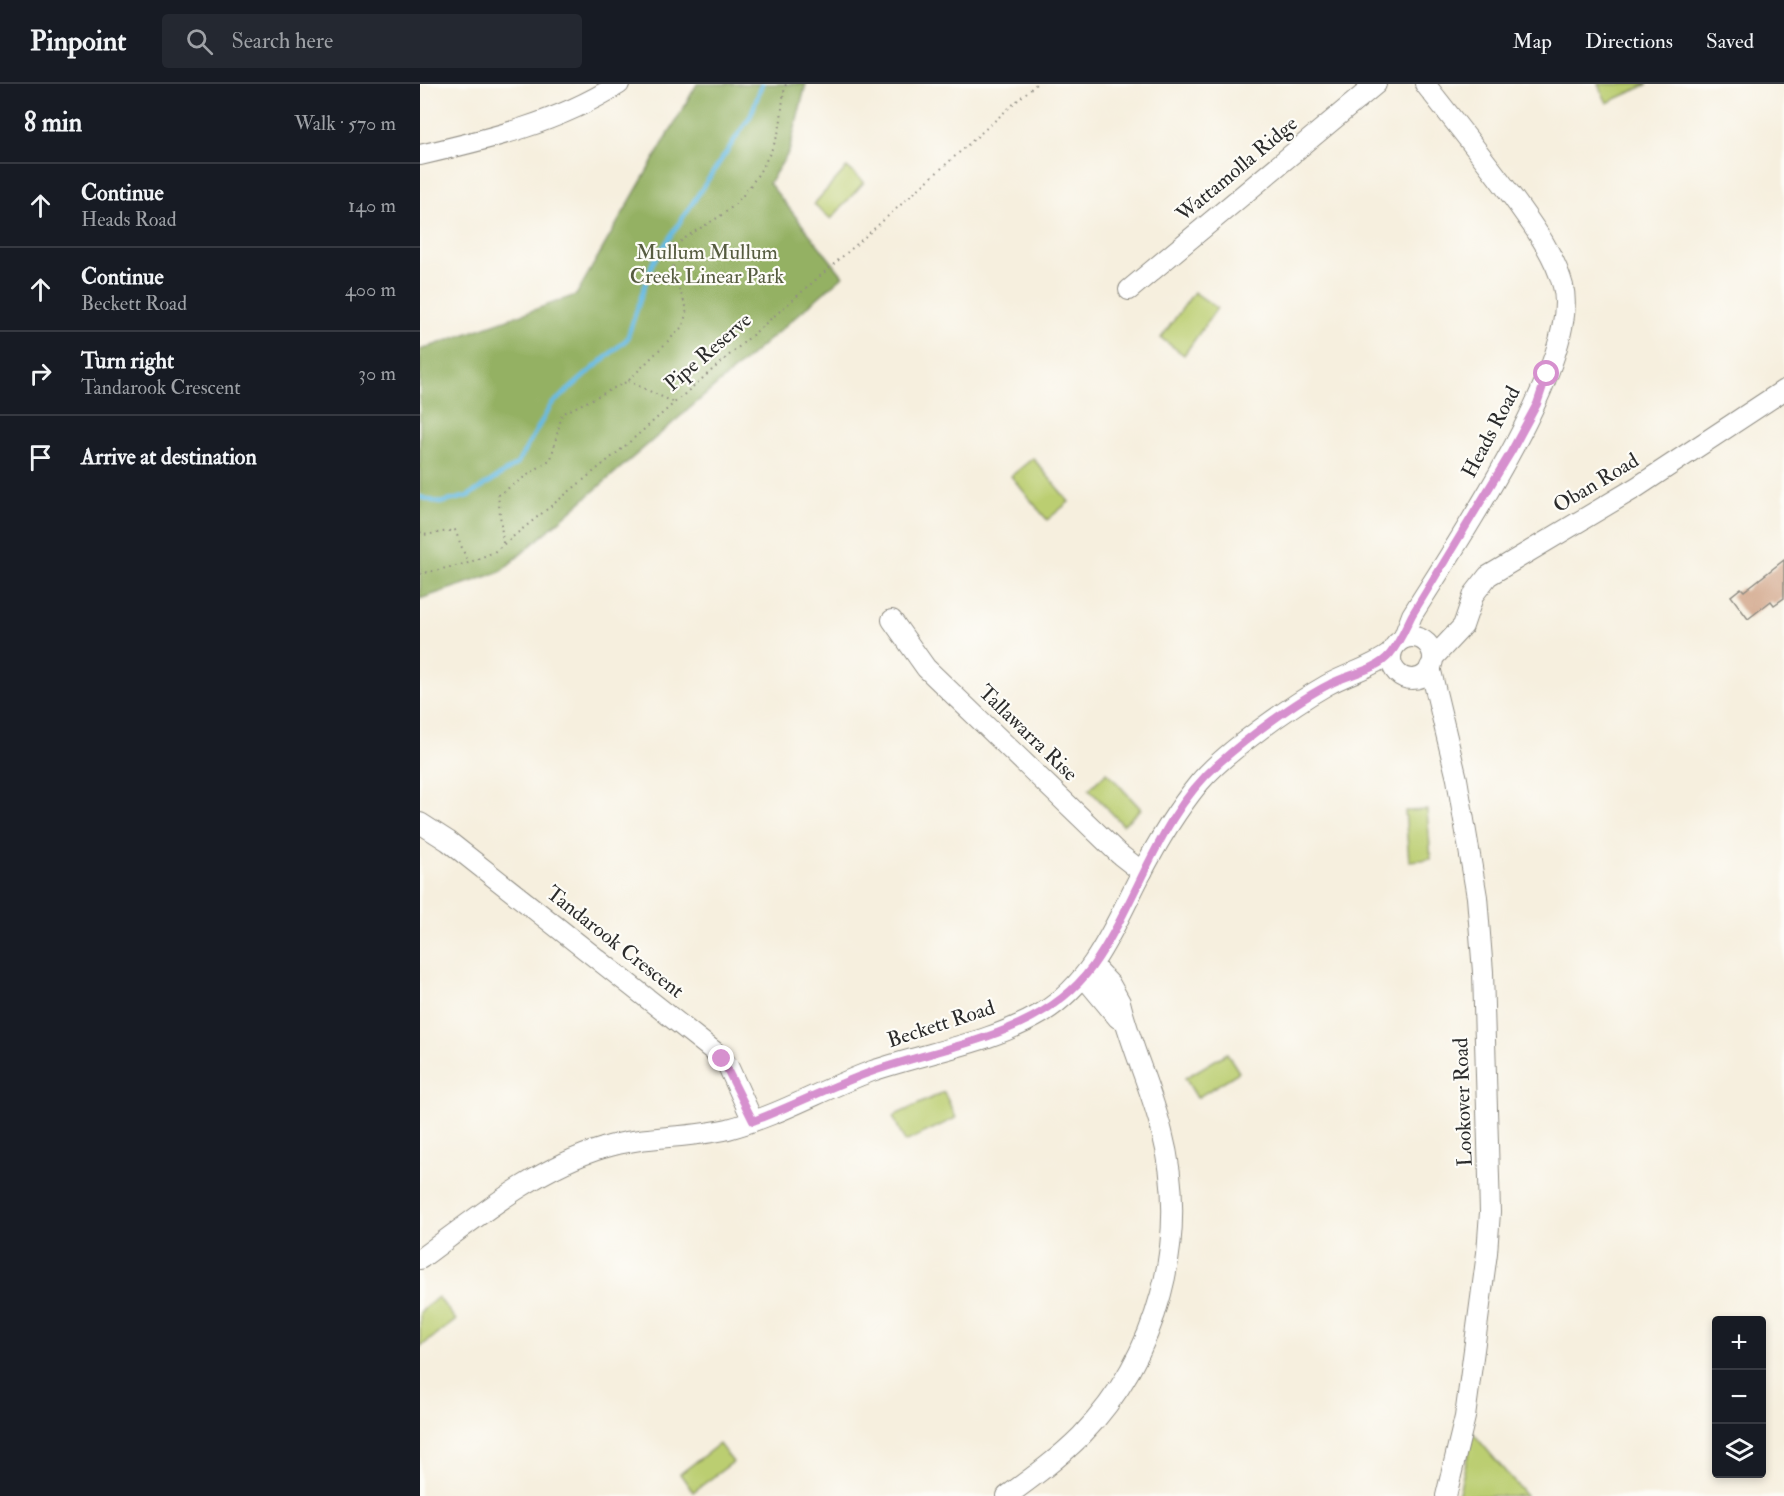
<!DOCTYPE html>
<html lang="en">
<head>
<meta charset="utf-8">
<style>
  body { margin:0; font-family:"IM FELL Double Pica",serif; background:#242831; color:#f1f3f6 }
  .controls { position:absolute; right:18px; bottom:18px; display:grid; overflow:hidden; border-radius:6px; box-shadow:0 3px 9px #0003 }
  .controls button { width:54px; height:54px; display:grid; place-items:center; padding:0; border:0; border-bottom:2px solid #363941; background:#171b24; color:#f1f3f6; font:30px sans-serif }
  .stop { position:absolute; width:18px; height:18px; margin:-14px; border:4px solid #d690ce; border-radius:50%; background:#fff }
  .stop.end { background:#d690ce; border-color:#fff; box-shadow:0 2px 6px #0008 }
  .list { margin:0; padding:0; list-style:none }
  h2 { display:flex; justify-content:space-between; align-items:center; height:78px; margin:0; padding:0 24px; font-size:26px }
  h2 small { font-size:20px; font-weight:400; color:#9ea1a6 }
  .list li { display:grid; grid-template-columns:39px 1fr auto; gap:18px; align-items:center; box-sizing:border-box; height:84px; padding:0 24px; border-top:2px solid #363941 }
  .list b { display:block; font-size:22px; white-space:nowrap }
  .list p { margin:0; font-size:20px; white-space:nowrap; color:#9ea1a6 }
  .list em { font-size:20px; font-style:normal; color:#9ea1a6 }
  .icon { flex:none; width:33px; height:33px; fill:none; stroke:currentColor; stroke-width:2; stroke-linecap:round; stroke-linejoin:round }
  .map { position:relative; flex:none; width:1364px; height:1412px; overflow:hidden }
  header { display:flex; align-items:center; gap:36px; box-sizing:border-box; height:84px; padding:0 30px; background:#171b24; border-bottom:2px solid #363941 }
  header strong { font-size:28px }
  nav { display:flex; gap:33px; margin-inline-start:auto; font-size:21px }
  .search { width:420px; height:54px; background:#242831; display:flex; align-items:center; gap:15px; box-sizing:border-box; padding:0 21px; border-radius:6px; color:#9ea1a6; font-size:22px }
  main { display:flex }
  aside { flex:1; background:#171b24 }
  .map>svg:first-child { display:block }
</style>
</head>
<body>
<header>
<strong>Pinpoint</strong>
<div class="search"><svg class="icon" aria-label="search" viewBox="0 0 24 24"><circle cx="10" cy="10" r="6"/><path d="M15 15l6 6"/></svg>Search here</div>
<nav><a>Map</a><a>Directions</a><a>Saved</a></nav>
</header>
<main>
<aside>
<h2>8 min<small>Walk · 570 m</small></h2>
<ul class="list">
<li><svg class="icon" aria-label="ahead" viewBox="0 0 24 24"><path d="M12 20V5M6 11l6-6 6 6"/></svg><div><b>Continue</b><p>Heads Road</p></div><em>140 m</em></li>
<li><svg class="icon" aria-label="ahead" viewBox="0 0 24 24"><path d="M12 20V5M6 11l6-6 6 6"/></svg><div><b>Continue</b><p>Beckett Road</p></div><em>400 m</em></li>
<li><svg class="icon" aria-label="right" viewBox="0 0 24 24"><path d="M7 20v-9h11M14 6l5 5-5 5"/></svg><div><b>Turn right</b><p>Tandarook Crescent</p></div><em>30 m</em></li>
<li><svg class="icon" aria-label="arrive" viewBox="0 0 24 24"><path d="M6 21V4h12l-3 4 3 4H6"/></svg><div><b>Arrive at destination</b></div></li>
</ul>
</aside>
<div class="map">
<svg width="1364" height="1412" viewBox="0 0 1364 1412">
  <rect width="100%" height="100%" fill="#fdfcf7"/>
  <filter id="ink" filterUnits="userSpaceOnUse"><feTurbulence type="fractalNoise" baseFrequency=".0167" numOctaves="2"/><feDisplacementMap in="SourceGraphic" scale="12" xChannelSelector="R" yChannelSelector="G"/><feConvolveMatrix kernelMatrix="1 2 1 2 8 2 1 2 1" color-interpolation-filters="sRGB"/></filter>
  <filter id="wash" filterUnits="userSpaceOnUse"><feTurbulence type="fractalNoise" baseFrequency=".008" numOctaves="4" result="noise"/><feDisplacementMap in="SourceGraphic" scale="24" xChannelSelector="R" yChannelSelector="G"/><feGaussianBlur stdDeviation="1.35" result="paint"/><feColorMatrix in="noise" values="0 0 0 0 0 0 0 0 0 0 0 0 0 0 0 0 0 1.4 0 .05"/><feComposite in="paint" operator="in"/></filter>
  <g filter="url(#wash)">
    <rect width="100%" height="100%" fill="#f6efde"/>
    <g fill="#bbce71" stroke="#737c4e" stroke-width="1.5">
      <polygon points="1178,0 1228,0 1187,19"/>
      <polygon points="427,83 444,98 411,135 394,120"/>
      <polygon points="774,208 797,224 764,271 741,254"/>
      <polygon points="613,374 649,418 627,436 591,392"/>
      <polygon points="687,688 721,725 703,741 669,705"/>
      <polygon points="1007,726 1011,775 989,777 985,727"/>
      <polygon points="807,969 819,988 777,1014 765,994"/>
      <polygon points="524,1008 536,1034 485,1058 473,1032"/>
      <polygon points="18,1213 36,1236 0,1263 0,1228"/>
      <polygon points="1053,1349 1106,1412 1038,1412"/>
      <polygon points="299,1360 313,1378 273,1408 260,1390"/>
    </g>
    <polygon fill="#94b163" stroke="#606e47" stroke-width="1.5" points="277,0 386,0 369,68 349,99 423,192 80,488 0,515 0,266 156,211"/>
    <g fill="none" stroke-linecap="round" stroke-linejoin="round">
      <polyline stroke="#68bbe4" stroke-width="4.5" points="0,413 20,419 48,412 97,380 131,321 207,255 232,180 331,31 342,0"/>
    </g>
    <g id="blocks">
      <polygon fill="#ce9e80" points="1364,476 1364,514 1354,521 1351,517 1328,535 1311,512 1321,504 1324,507"/>
    </g>
  </g>
  <g filter="url(#ink)">
    <use href="#blocks" fill-opacity="0" stroke="#908d84" stroke-width="1.5"/>
    <g fill="none" stroke-linecap="round" stroke-linejoin="round">
      <defs>
        <g id="minor">
          <path d="M0,71C69,55 138,39 199,0"/>
          <polyline points="709,206 956,0"/>
          <polyline points="472,536 506,584 699,770 722,788"/>
          <circle cx="992" cy="574" r="21"/>
          <path d="M983,555L992,531C1033,465 1162,276 1143,202C1134,169 1113,142 1094,115C1065,76 1035,38 1005,0"/>
          <polyline points="1013,574 1043,542 1054,510 1068,492 1217,403 1364,306"/>
          <polyline points="1010,583 1037,695 1057,813 1063,888 1070,1128 1067,1169 1045,1333 1026,1412"/>
          <polyline points="0,739 28,757 295,968 308,982 333,1037"/>
          <polyline points="664,893 698,934"/>
          <path d="M0,1175C56,1134 116,1084 183,1064C223,1051 267,1055 308,1045C358,1032 403,1005 452,987C507,968 572,959 622,929C674,897 694,842 721,790C737,759 757,726 779,699C805,668 872,621 907,601C929,589 951,584 971,569"/>
          <path d="M587,1412C613,1393 639,1374 661,1352C738,1272 770,1155 742,1048C731,1004 711,963 700,918L690,900L673,882"/>
        </g>
      </defs>
      <use href="#minor" stroke="#908d84" stroke-width="22"/>
      <g stroke="#908d84" stroke-width="2" stroke-dasharray="1.5 4.5" stroke-linecap="butt">
        <polyline points="208,297 253,318"/>
        <polyline points="0,448 4,451 35,446 48,479"/>
        <path d="M83,459L78,411L131,375L142,330L208,297L263,242L267,225L257,200L250,168C270,145 294,140 314,121C331,105 353,69 359,46C363,30 361,16 366,0"/>
        <polyline points="0,490 48,479 74,468 198,368 438,159 616,0"/>
      </g>
      <use href="#minor" stroke="#fff" stroke-width="20"/>
    </g>
  </g>
  <g fill="none" stroke-linecap="round" stroke-linejoin="round" filter="url(#ink)">
    <path stroke="#d690ce" stroke-width="8" d="M302,975L333,1037C373,1022 411,1002 451,988C526,961 622,952 672,883C718,818 737,733 799,679C827,654 876,617 910,600C928,590 956,587 970,570C980,558 985,545 992,531L1091,368L1117,320L1127,290"/>
  </g>
  <g text-anchor="middle" dominant-baseline="central" stroke-width="4.5" stroke-linejoin="round" paint-order="stroke">
    <g font-size="21" fill="#2b2b2b" stroke="#fdfcf7">
      <text transform="translate(817 85) rotate(-40)">Wattamolla Ridge</text>
      <text transform="translate(288 268) rotate(-41)">Pipe Reserve</text>
      <text transform="translate(1071 348) rotate(-62)">Heads Road</text>
      <text transform="translate(1176 399) rotate(-31)">Oban Road</text>
      <text transform="translate(608 649) rotate(44)">Tallawarra Rise</text>
      <text transform="translate(195 858) rotate(38)">Tandarook Crescent</text>
      <text transform="translate(521 940) rotate(-18)">Beckett Road</text>
      <text transform="translate(1043 1018) rotate(-92)">Lookover Road</text>
    </g>
    <g font-size="21" fill="#565c40" stroke="#fdfcf7">
      <text x="287" y="168">Mullum Mullum<tspan x="287" dy="24">Creek Linear Park</tspan></text>
    </g>
  </g>
</svg>
<div class="controls">
<button>+</button>
<button>−</button>
<button><svg class="icon" aria-label="layers" viewBox="0 0 24 24"><path d="M12 4l9 5-9 5-9-5zM3 14l9 5 9-5"/></svg></button>
</div>
<div class="stop" style="left:1127px;top:290px"></div>
<div class="stop end" style="left:302px;top:975px"></div>
</div>
</main>
</body>
</html>
